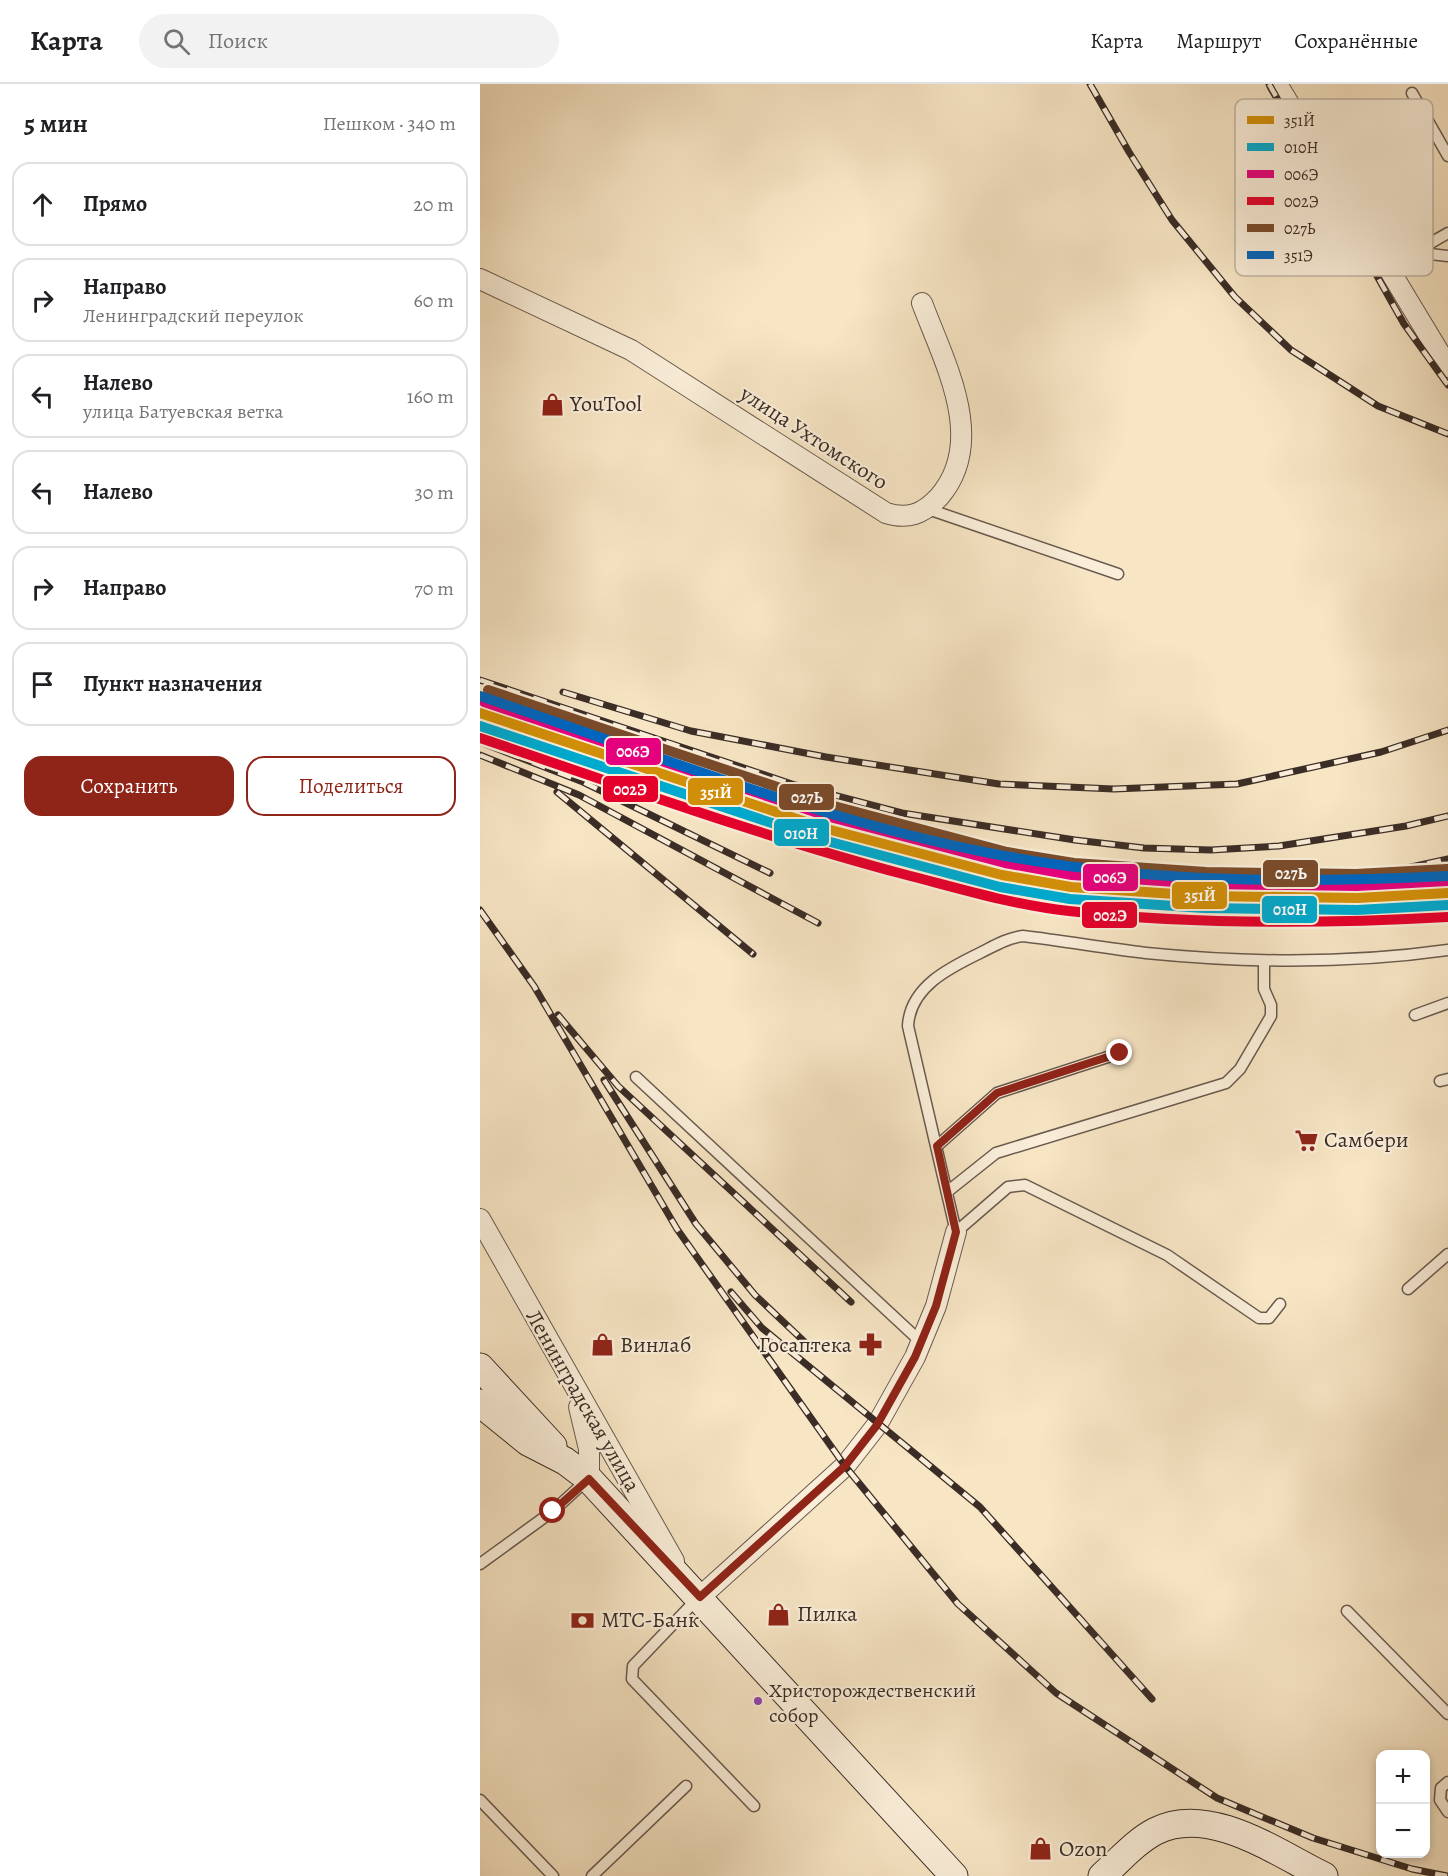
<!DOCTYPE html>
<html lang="ru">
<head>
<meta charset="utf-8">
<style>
  body { margin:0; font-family:Alegreya,serif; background:#f2f2f2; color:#202124 }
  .controls { position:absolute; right:18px; bottom:18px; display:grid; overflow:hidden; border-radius:12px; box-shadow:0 3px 9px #0003 }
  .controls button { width:54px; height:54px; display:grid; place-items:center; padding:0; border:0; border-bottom:2px solid #e0e0e0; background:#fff; color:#202124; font:30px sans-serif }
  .stop { position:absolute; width:18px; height:18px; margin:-14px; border:4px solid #8f2418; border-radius:50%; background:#fff }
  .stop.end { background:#8f2418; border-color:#fff; box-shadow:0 2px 6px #0008 }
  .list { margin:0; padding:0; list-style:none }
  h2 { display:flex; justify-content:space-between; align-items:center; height:78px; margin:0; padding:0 24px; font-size:26px }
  h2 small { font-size:20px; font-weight:400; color:#757577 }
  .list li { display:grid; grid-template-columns:39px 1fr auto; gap:18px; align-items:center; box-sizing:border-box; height:84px; margin:0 12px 12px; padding:0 12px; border:2px solid #e0e0e0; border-radius:18px }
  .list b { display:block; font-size:22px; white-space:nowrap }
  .list p { margin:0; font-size:20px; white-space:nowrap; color:#757577 }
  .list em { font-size:20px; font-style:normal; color:#757577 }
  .actions { display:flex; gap:12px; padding:18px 24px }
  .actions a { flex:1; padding:14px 0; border:2px solid #8f2418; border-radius:18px; text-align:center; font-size:21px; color:#8f2418 }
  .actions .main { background:#8f2418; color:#fff }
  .icon { flex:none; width:33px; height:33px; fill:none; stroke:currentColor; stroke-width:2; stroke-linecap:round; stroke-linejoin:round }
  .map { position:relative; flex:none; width:968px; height:1792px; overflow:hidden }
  header { display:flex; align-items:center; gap:36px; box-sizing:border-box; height:84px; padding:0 30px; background:#fff; border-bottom:2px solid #e0e0e0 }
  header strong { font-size:28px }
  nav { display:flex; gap:33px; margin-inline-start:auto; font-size:21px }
  .search { width:420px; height:54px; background:#f2f2f2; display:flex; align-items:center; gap:15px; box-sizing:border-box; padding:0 21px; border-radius:33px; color:#757577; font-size:22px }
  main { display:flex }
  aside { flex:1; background:#fff }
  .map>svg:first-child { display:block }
</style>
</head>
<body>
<header>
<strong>Карта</strong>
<div class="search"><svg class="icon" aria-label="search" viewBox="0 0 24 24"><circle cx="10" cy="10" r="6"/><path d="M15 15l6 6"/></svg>Поиск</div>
<nav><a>Карта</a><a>Маршрут</a><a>Сохранённые</a></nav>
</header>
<main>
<aside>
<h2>5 мин<small>Пешком · 340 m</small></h2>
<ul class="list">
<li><svg class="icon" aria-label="ahead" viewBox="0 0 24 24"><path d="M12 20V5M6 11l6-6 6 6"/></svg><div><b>Прямо</b></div><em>20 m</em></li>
<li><svg class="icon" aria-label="right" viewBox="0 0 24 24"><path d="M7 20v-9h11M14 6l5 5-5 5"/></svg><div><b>Направо</b><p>Ленинградский переулок</p></div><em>60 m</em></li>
<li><svg class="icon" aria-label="left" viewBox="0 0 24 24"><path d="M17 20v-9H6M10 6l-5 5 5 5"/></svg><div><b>Налево</b><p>улица Батуевская ветка</p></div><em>160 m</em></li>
<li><svg class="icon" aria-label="left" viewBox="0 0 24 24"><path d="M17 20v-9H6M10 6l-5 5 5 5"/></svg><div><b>Налево</b></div><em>30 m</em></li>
<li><svg class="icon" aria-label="right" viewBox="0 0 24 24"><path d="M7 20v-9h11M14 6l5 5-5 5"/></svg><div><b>Направо</b></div><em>70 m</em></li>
<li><svg class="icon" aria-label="arrive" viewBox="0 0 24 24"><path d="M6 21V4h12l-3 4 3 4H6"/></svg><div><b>Пункт назначения</b></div></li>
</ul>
<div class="actions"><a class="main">Сохранить</a><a>Поделиться</a></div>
</aside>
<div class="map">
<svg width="968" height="1792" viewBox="0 0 968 1792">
  <rect width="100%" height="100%" fill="#f7e5c4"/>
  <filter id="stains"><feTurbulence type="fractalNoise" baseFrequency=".00333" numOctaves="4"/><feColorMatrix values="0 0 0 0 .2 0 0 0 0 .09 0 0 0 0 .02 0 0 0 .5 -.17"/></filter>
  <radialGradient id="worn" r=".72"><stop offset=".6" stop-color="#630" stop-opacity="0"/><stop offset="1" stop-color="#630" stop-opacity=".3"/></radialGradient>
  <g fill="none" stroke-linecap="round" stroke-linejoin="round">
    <defs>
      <g id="service">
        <polyline points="932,9 968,72"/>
        <polyline points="896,164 968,172"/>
        <polyline points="935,168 968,149"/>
        <polyline points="448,425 638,490"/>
        <polyline points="935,931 968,919"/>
        <polyline points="156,993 441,1258"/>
        <polyline points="960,997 968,995"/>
        <polyline points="457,1062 517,1009 640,969"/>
        <polyline points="467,1108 516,1069 746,999 760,985 791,932 791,921 784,905 784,877"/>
        <polyline points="928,1205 968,1170"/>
        <path d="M800,1220L789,1234H779L687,1171L545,1101L528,1103L476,1148L428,942C430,903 469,884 500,869C514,862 527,854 543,852C584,857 625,864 666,869C766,879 869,880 968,866"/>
        <polyline points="0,1480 73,1427 108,1395"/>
        <polyline points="217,1515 153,1582 152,1595 274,1722"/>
        <polyline points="867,1527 968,1630"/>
        <polyline points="968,1698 961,1704 960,1716 968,1728"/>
        <polyline points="0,1716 73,1792"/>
        <polyline points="112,1792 206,1702"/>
      </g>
      <g id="minor">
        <polyline points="797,0 968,283"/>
        <path d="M0,195L151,266L406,429C428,436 443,430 459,413C508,357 464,278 442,219"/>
        <polyline points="0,1135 194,1477"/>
        <polyline points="99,1323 109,1365 109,1395"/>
        <polyline points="220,1513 365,1382 397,1341 435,1273 456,1222 476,1148"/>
      </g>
      <g id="secondary">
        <polyline points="0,1283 73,1362"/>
        <polyline points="0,1319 48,1358 85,1377 109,1395 474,1792"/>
        <path d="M622,1792C639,1777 656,1757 676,1747C729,1720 797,1769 844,1792"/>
      </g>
    </defs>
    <use href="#service" stroke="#695a4e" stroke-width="13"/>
    <use href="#minor" stroke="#695a4e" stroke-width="22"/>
    <use href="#secondary" stroke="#3a2c26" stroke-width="29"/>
    <use href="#service" stroke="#faeed9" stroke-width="10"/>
    <use href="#minor" stroke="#faeed9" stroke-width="20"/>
    <use href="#secondary" stroke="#faeed9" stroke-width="27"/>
    <defs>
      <g id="rail">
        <polyline points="610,0 649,68 692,136 755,213 811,266 898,322 968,350"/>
        <polyline points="789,0 924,240 968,301"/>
        <polyline points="0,596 315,701 422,729 595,756 664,764 731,766 799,762 926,742 968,732"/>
        <polyline points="83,608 211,647 346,673 519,700 634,705 757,700 901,668 968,646"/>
        <polyline points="0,658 103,698 290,789"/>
        <polyline points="0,671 99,711 338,839"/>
        <polyline points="77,708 273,870"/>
        <polyline points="724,794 922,785 968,775"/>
        <polyline points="0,826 54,902 197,1145 365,1382 478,1520 576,1609 737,1714 833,1754 932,1785 967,1792"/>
        <polyline points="78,931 138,1002 371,1218"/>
        <polyline points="124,996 216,1140 275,1211 330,1263"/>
        <polyline points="251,1208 282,1244 500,1423 672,1615"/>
      </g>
    </defs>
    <use href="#rail" stroke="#3a2c26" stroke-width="7"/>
    <use href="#rail" stroke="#faeed9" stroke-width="4.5" stroke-dasharray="14" stroke-linecap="butt"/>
    <defs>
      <polyline id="rail-1" points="0,629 347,745 522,791 591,803 725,812 877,814 968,809"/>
      <polyline id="rail-2" points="0,642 343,756 520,803 590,815 724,824 877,826 968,821"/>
      <polyline id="rail-3" points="4,618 350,733 525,779 592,791 725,800 877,802 967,797"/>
      <path id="rail-4" d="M0,654C140,701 280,752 423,790C478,804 533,821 589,827C714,841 842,840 968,833"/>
      <polyline id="rail-5" points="8,606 354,722 527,768 594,779 726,788 876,790 967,785"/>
      <path id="rail-6" d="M0,612C173,670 345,739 525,772C671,799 820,799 968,792"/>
    </defs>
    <use href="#rail-1" stroke="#faeed9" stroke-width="15"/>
    <use href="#rail-2" stroke="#faeed9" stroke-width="15"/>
    <use href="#rail-3" stroke="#faeed9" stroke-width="15"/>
    <use href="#rail-4" stroke="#faeed9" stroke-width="15"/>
    <use href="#rail-5" stroke="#faeed9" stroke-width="15"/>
    <use href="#rail-6" stroke="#faeed9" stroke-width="15"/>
    <use href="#rail-1" stroke="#d18e08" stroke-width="10"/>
    <use href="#rail-2" stroke="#00a9ce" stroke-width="10"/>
    <use href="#rail-3" stroke="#e5007d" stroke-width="10"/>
    <use href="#rail-4" stroke="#e4002b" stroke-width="10"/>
    <use href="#rail-5" stroke="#7a4b2a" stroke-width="10"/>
    <use href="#rail-6" stroke="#0065bd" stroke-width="10"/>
  </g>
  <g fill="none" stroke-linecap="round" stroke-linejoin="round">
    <polyline stroke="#8f2418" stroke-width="8" points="73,1427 109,1395 220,1513 365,1382 397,1341 435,1273 456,1222 476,1148 457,1062 517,1009 640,969"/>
  </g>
  <defs>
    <symbol id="shop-bare" viewBox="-9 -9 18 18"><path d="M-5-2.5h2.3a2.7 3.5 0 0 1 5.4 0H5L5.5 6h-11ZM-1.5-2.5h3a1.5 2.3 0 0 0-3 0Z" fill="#8f2418" stroke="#faeed9" stroke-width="2.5" paint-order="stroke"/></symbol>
    <symbol id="supermarket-bare" viewBox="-9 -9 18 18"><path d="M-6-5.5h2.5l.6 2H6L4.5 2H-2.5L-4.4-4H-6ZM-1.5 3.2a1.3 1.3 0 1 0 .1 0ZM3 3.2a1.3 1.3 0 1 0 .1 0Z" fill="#8f2418" stroke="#faeed9" stroke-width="2.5" paint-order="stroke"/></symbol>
    <symbol id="pharmacy-bare" viewBox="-9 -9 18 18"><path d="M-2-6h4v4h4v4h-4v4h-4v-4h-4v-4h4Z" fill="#8f2418" stroke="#faeed9" stroke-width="2.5" paint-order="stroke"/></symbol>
    <symbol id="bank-bare" viewBox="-9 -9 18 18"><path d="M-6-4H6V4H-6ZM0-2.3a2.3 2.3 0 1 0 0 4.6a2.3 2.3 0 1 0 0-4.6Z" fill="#8f2418" stroke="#faeed9" stroke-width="2.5" paint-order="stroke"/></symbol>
  </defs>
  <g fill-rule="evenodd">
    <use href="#shop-bare" x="56" y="304" width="33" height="33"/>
    <use href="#supermarket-bare" x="810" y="1040" width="33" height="33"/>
    <use href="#shop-bare" x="106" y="1244" width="33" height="33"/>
    <use href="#pharmacy-bare" x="374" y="1244" width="33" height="33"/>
    <use href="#shop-bare" x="282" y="1514" width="33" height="33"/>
    <use href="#bank-bare" x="86" y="1520" width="33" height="33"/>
    <use href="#shop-bare" x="544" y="1748" width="33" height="33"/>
  </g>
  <circle fill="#8e44ad" stroke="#faeed9" stroke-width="2" cx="278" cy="1617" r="5"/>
  <g text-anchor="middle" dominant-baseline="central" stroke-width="4.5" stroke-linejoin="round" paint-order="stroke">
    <g font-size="20" fill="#3a2c26" stroke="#faeed9" text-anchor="start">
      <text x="289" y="1606">Христорождественский<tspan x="289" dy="25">собор</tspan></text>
    </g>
    <g font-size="22" fill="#3a2c26" stroke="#faeed9" text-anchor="start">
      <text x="90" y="320">YouTool</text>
      <text x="844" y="1056">Самбери</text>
      <text x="140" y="1261">Винлаб</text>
      <text x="372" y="1261" text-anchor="end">Госаптека</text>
      <text x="317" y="1530">Пилка</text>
      <text x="121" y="1536">МТС-Банк</text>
      <text x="579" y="1765">Ozon</text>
    </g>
    <g font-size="22" fill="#3a2c26" stroke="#faeed9">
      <text transform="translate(334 354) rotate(33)">улица Ухтомского</text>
      <text transform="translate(103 1317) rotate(60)">Ленинградская улица</text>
    </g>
  </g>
  <rect x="755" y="15" width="198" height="177" rx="9" fill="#faeed9" stroke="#c0b4a3" stroke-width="1.5"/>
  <rect x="767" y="32" width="27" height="8" fill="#d18e08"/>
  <rect x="767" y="59" width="27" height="8" fill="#00a9ce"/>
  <rect x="767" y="86" width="27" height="8" fill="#e5007d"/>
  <rect x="767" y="113" width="27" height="8" fill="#e4002b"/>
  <rect x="767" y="140" width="27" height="8" fill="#7a4b2a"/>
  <rect x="767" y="167" width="27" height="8" fill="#0065bd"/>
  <g font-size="16" fill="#3a2c26">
    <text x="804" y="42">351Й</text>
    <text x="804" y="69">010Н</text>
    <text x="804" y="96">006Э</text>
    <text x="804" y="123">002Э</text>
    <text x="804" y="150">027Ь</text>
    <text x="804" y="177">351Э</text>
  </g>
  <g stroke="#faeed9" stroke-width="2">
    <rect x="125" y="653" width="57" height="29" rx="6" fill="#e5007d"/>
    <rect x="122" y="691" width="57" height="28" rx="6" fill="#e4002b"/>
    <rect x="207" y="693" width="57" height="29" rx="6" fill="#d18e08"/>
    <rect x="298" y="699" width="57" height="28" rx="6" fill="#7a4b2a"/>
    <rect x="293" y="734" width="57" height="29" rx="6" fill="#00a9ce"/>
    <rect x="782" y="775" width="57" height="29" rx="6" fill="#7a4b2a"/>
    <rect x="602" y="779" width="57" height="29" rx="6" fill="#e5007d"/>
    <rect x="691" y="797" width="57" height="29" rx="6" fill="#d18e08"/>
    <rect x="781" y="811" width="57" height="29" rx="6" fill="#00a9ce"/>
    <rect x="601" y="817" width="57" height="28" rx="6" fill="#e4002b"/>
  </g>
  <g font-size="16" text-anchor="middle" font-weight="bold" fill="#fff">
    <text x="153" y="673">006Э</text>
    <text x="150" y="711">002Э</text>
    <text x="236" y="714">351Й</text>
    <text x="327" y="719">027Ь</text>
    <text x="321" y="755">010Н</text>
    <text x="811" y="795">027Ь</text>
    <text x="630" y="799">006Э</text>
    <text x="720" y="817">351Й</text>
    <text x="810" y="831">010Н</text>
    <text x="630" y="837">002Э</text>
  </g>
  <rect width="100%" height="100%" filter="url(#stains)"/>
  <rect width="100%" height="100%" fill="url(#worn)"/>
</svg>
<div class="controls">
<button>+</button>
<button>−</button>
</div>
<div class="stop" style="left:73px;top:1427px"></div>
<div class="stop end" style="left:640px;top:969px"></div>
</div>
</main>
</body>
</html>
